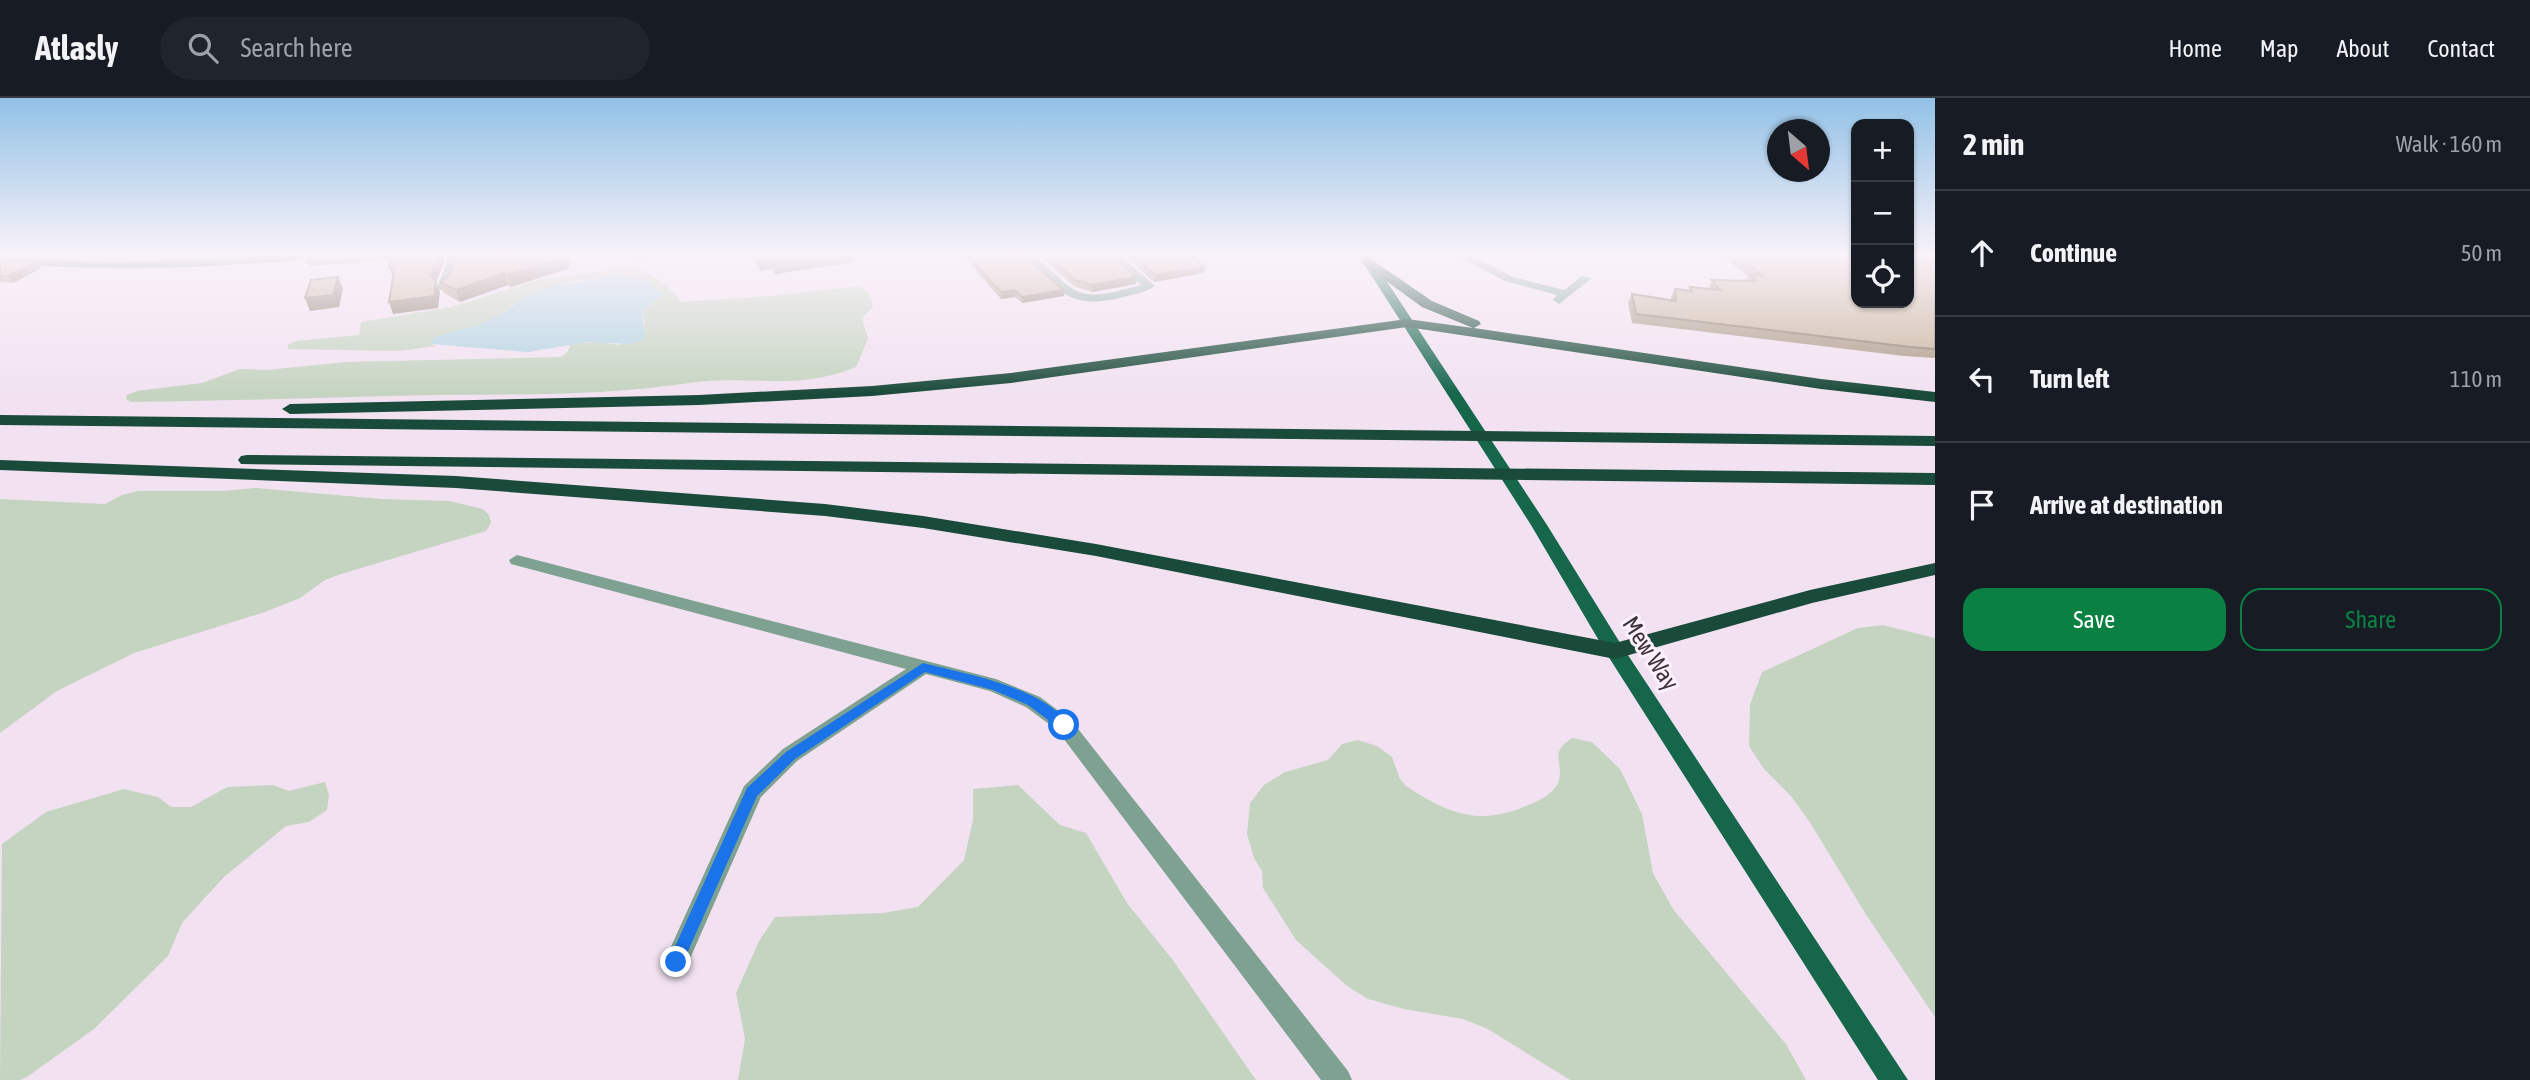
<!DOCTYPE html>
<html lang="en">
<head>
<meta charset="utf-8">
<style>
  body { margin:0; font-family:"Asap Condensed",sans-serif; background:#20242c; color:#f1f3f6 }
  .controls { position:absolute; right:21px; top:21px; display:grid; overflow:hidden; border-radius:14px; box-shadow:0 2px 5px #0004 }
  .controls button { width:63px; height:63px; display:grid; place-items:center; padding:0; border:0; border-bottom:2px solid #363941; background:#171b24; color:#f1f3f6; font:35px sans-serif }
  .compass { position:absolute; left:1767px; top:21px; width:63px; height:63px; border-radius:50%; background:#171b24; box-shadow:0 2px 5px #0004; rotate:152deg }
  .stop { position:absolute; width:21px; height:21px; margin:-16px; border:5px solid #1a73e8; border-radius:50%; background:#fff }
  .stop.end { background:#1a73e8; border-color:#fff; box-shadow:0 2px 7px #0008 }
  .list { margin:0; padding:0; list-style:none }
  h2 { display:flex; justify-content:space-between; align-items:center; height:91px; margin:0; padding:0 28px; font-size:30px }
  h2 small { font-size:23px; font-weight:400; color:#9ea1a6 }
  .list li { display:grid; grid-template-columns:46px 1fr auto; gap:21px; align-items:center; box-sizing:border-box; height:126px; padding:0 28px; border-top:2px solid #363941 }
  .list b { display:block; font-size:26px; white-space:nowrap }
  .list em { font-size:23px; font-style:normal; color:#9ea1a6 }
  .actions { display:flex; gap:14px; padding:21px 28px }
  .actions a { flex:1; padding:16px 0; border:2px solid #0b8043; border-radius:21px; text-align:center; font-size:24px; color:#0b8043 }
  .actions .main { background:#0b8043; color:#fff }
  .icon { flex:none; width:38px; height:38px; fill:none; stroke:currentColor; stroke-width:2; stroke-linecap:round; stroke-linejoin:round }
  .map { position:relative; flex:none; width:1935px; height:982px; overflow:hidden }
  header { display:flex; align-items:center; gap:42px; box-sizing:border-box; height:98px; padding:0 35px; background:#171b24; border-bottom:2px solid #363941 }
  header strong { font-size:33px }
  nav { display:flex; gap:38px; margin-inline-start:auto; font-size:24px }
  .search { width:490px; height:63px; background:#20242c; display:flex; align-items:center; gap:18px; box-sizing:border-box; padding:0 24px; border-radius:38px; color:#9ea1a6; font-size:26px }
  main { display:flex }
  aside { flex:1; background:#171b24 }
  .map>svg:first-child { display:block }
</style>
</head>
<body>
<header>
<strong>Atlasly</strong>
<div class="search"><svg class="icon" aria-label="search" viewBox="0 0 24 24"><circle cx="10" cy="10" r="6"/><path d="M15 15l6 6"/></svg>Search here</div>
<nav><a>Home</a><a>Map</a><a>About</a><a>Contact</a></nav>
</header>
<main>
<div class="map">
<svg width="1935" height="982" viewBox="0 0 1935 982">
  <rect width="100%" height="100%" fill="#f2e2f1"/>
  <g fill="#c5d4c1">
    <path d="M633,169C653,176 669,186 681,204L771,198L860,188L870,196L873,209L862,220L868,241L856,269C796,294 749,276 689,285C605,298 518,296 434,297C333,299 232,303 131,304L126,301L127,297L137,293L202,285L240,271L267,272L345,264L560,259L566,256L571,246L597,244L620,247L645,227L642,213L659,200L644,182L632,179L610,178L563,185L513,206L503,216L484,226L431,246L437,248L398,253L288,251V247L296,243L359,237L361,224L451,209L541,181Z"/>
    <polygon points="256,390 382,401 449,403 483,411 489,417 491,425 486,433 341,476 325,482 300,500 265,514 134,555 57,593 0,635 0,401 105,406 122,397 138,393 221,393"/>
    <polygon points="1883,527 1935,540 1935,919 1865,815 1811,726 1791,698 1764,671 1749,648 1750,607 1762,574 1858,530"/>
    <path d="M1572,640L1592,644L1620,671L1642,716L1653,775L1673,811L1786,946L1806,982H1570L1488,931L1463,921L1404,911L1368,901L1347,888L1296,842L1263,790L1262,773L1254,760L1247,736L1250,705L1264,687L1285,674L1328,662L1342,646L1358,642L1377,648L1392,659L1400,681L1406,688C1448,716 1479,728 1526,708C1537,704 1551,697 1557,687C1567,666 1546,657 1572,640Z"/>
    <polygon points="325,684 329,697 327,712 309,724 286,728 224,779 182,825 168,858 94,931 27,979 20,982 0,982 2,746 46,714 124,691 158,699 171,709 191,709 227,689 273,687 289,693"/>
    <polygon points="1018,687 1060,727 1086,735 1127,805 1172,861 1256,982 738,982 745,941 736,895 759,843 775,819 883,815 918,809 964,762 973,722 973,691"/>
  </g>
  <polygon fill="#b2d4e2" points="618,177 644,182 663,197 642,213 645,238 644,242 629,246 588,244 528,254 431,246 435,239 484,225 503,216 518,203 549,189"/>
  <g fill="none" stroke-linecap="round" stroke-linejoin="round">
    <g fill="#7ea192" fill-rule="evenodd">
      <polygon points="305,158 317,158 317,161 401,158 396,161 311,168 305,165"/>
      <path d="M446,158H458C458,169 453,189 443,193L437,190L446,167Z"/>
      <path d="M1026,158H1037C1079,202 1082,203 1141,187L1109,158H1121L1155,188C1147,194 1134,196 1124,199C1074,212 1056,196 1026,158Z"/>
      <polygon points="1458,158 1472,158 1513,179 1564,192 1582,178 1592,180 1559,206 1553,202 1557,197 1505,183"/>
      <polygon points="517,457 996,581 1040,599 1071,622 1348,973 1352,982 1321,982 1057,632 1026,609 990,593 926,576 797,663 761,699 685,872 676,875 667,872 664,864 744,688 783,651 906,571 511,466 509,462"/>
    </g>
    <path fill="#487f69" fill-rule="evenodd" d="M264,158H307C296,166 270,164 255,165C170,172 85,172 0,165V159L114,164Z"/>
    <polygon fill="#16664c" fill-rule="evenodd" points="1359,158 1370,158 1547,427 1622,548 1908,982 1878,982 1608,558 1531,427"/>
    <g fill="#1a4a39" fill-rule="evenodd">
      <polygon points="1368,159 1432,203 1479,223 1481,226 1474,230 1821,281 1935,294 1935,304 1821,291 1407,229 1011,285 872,298 699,307 290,316 282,311 290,306 699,297 872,288 1011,275 1407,221 1473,230 1422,209 1363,166 1361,163"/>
      <polygon points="0,317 1935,338 1935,348 0,327"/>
      <polygon points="247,357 1935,375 1935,387 241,366 238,362 241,358"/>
      <polygon points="0,362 456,378 825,406 923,418 1096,446 1615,545 1810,492 1935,465 1935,477 1812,505 1615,561 1096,458 923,430 825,418 456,390 0,372"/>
    </g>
  </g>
  <g fill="#ac9a86">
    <polygon points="25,158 126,158 122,161 114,161"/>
    <polygon points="752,158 858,158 853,159 853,164 775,176 772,171 760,173"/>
    <polygon points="963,158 1028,158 1035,167 1064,192 1064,198 1022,205 1015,199 1001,201"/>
    <polygon points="1041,158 1113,158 1136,186 1092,194 1074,188"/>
    <polygon points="1125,158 1191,158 1205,169 1204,175 1154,184"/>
    <polygon points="1722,158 1935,158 1935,260 1904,258 1632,225 1628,204 1632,196 1671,202 1671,199 1675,191 1689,192 1690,189 1709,191 1709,190 1712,182 1746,183 1748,178"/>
    <polygon points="0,161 37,164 41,170 13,185 0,184"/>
    <polygon points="570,170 511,189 508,187 460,204 444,195 440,184 448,179"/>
  </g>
  <g fill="#8c7d6d">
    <polygon points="438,158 444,158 443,167 436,184 440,194 438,210 393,216 389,204 431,177"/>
    <polygon points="567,158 569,158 570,170 511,189 507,177"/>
    <polygon points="632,158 651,158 632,160"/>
    <polygon points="758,158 771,158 772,171 760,173"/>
    <polygon points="773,158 858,158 853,159 853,164 775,176"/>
    <polygon points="37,164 41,170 13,185 9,178"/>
    <polygon points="395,168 393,180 389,169"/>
    <polygon points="1205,169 1204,175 1154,184 1155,177"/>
    <polygon points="504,175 508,187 460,204 456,192"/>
    <polygon points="338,179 343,191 339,209 310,213 305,200"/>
    <polygon points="1136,179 1136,186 1092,194 1092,187"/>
    <polygon points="1015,192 1015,199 1001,201 1001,194"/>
    <polygon points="1064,192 1064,198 1022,205 1022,199"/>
  </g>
  <g fill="#c8b39c" stroke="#8c7d6d" stroke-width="2">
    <polygon points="392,158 438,158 431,177 436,183 434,198 389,204 395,168 389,169"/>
    <polygon points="477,158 567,158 567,159 507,177 504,175 456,192 440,184 448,179 455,161"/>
    <polygon points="968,158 1028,158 1035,167 1064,192 1022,199 1015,192 1001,194"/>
    <polygon points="1048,158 1113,158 1136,179 1092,187 1075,182"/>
    <polygon points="1133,158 1191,158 1205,169 1155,177"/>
    <polygon points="1737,158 1856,158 1856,205 1909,205 1909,158 1935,158 1935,251 1910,249 1636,216 1632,196 1676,203 1675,191 1692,193 1690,189 1720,192 1712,182 1757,183 1749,177 1763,178"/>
    <polygon points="0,161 37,164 9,178 0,178"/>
    <polygon points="338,179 333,197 305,200 311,182"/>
  </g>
  <linearGradient id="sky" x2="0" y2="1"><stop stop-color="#92c1e6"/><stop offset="0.53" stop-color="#f9f2f9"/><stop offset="1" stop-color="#f9f2f9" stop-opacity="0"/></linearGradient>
  <rect width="1935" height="296" fill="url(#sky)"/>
  <path fill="#1a73e8" d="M923,565C966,576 1043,589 1070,627L1064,632L1059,630L1028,607L993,592L925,574L795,661L757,698L681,869L676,871L670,869L668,864L747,690L786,654Z"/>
  <g text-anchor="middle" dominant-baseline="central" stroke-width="6" stroke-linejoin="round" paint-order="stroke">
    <g font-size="24" fill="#3b343a" stroke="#fdf0fd">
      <text transform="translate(1651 555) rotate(57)">Mew Way</text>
    </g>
  </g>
</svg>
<div class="controls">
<button>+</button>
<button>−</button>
<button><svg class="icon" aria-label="locate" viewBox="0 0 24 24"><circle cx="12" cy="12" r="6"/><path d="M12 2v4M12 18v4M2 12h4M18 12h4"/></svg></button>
</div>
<svg class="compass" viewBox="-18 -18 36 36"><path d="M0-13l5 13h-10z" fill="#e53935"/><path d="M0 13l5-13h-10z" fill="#9ea1a6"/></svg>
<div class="stop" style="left:1064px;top:627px"></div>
<div class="stop end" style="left:676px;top:864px"></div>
</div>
<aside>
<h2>2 min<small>Walk · 160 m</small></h2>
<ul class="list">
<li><svg class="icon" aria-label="ahead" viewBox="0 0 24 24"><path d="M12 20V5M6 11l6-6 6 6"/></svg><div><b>Continue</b></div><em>50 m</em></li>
<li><svg class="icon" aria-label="left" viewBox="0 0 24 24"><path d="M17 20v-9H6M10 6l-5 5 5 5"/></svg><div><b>Turn left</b></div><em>110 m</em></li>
<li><svg class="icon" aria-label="arrive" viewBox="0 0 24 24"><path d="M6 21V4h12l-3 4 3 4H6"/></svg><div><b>Arrive at destination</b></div></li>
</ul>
<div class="actions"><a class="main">Save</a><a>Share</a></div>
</aside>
</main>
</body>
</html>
